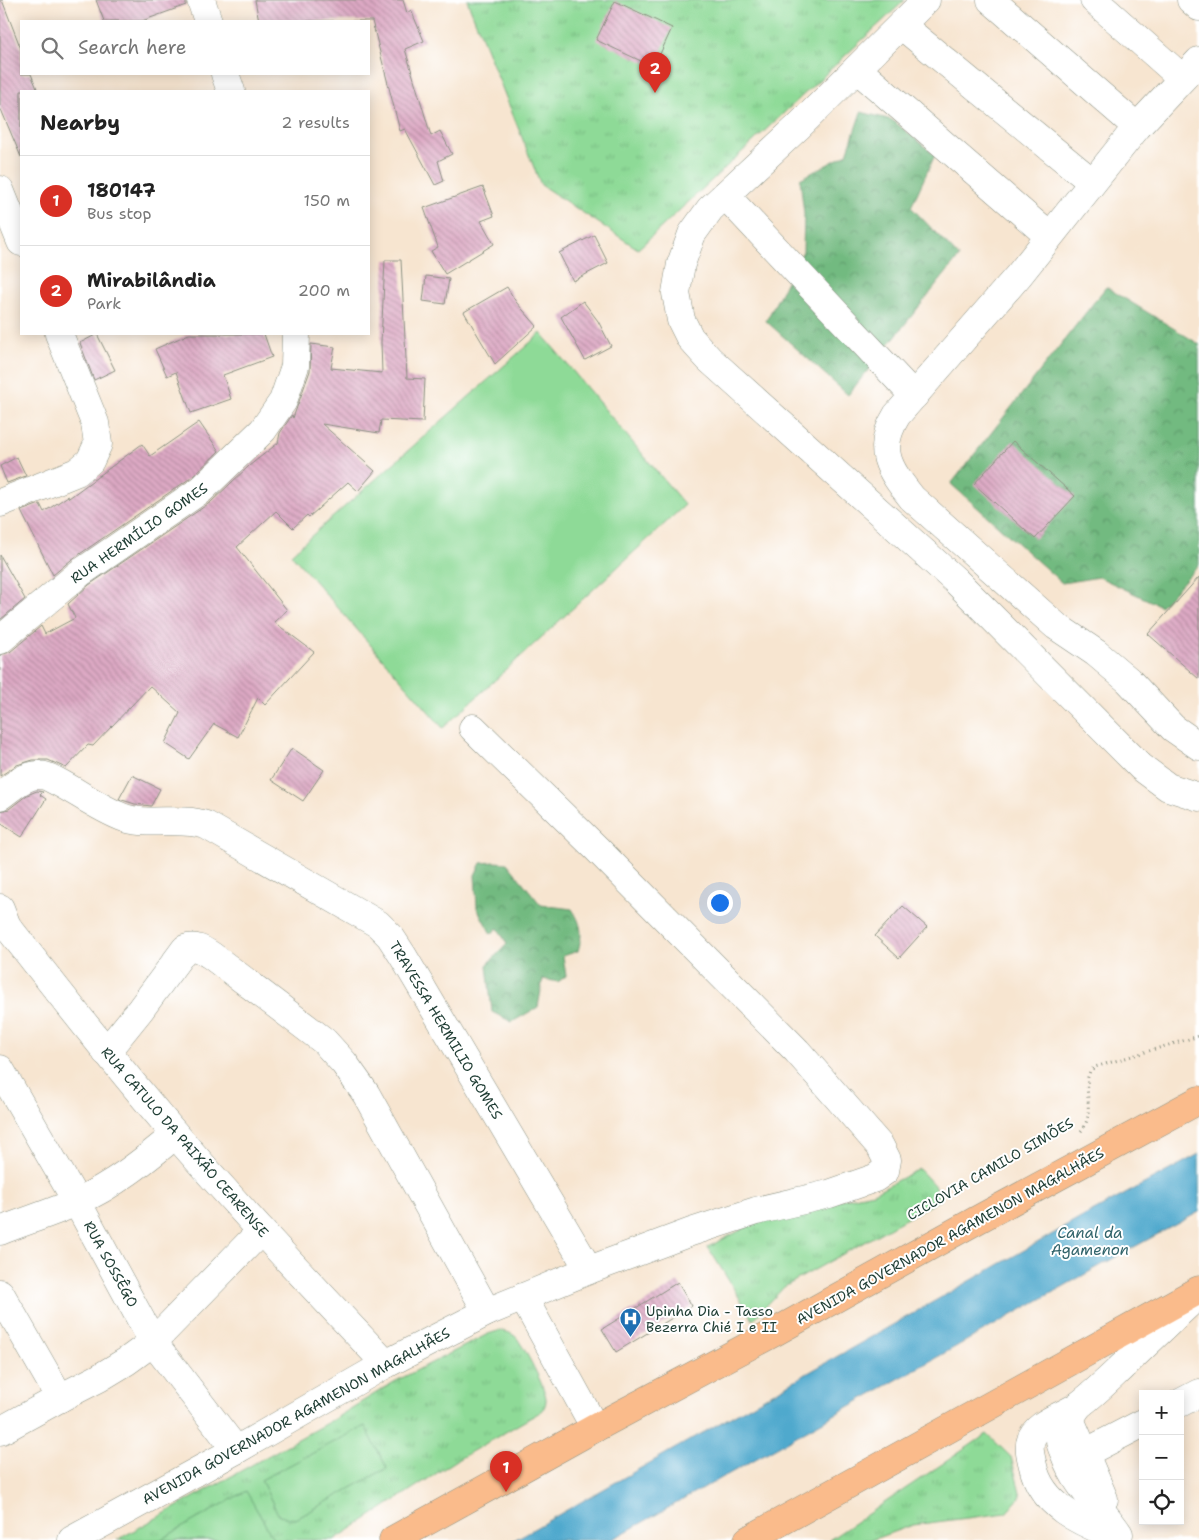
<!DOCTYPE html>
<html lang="en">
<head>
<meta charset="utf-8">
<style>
  body { margin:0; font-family:"Shantell Sans",sans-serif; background:#f2f2f2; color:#222 }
  .controls { position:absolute; right:15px; bottom:15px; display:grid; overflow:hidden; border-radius:0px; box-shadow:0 2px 12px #0003 }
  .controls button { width:45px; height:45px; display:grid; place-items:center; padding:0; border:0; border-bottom:1px solid #e0e0e0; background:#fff; color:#222; font:25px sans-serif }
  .you { position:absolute; left:719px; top:902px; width:18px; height:18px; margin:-12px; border:4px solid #fff; border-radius:50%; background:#1a73e8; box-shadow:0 0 0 8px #1a73e833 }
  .badge { display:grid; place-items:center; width:32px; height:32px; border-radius:50%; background:#d93025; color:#fff; font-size:16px; font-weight:700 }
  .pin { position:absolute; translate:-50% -41px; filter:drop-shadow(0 1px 2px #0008) }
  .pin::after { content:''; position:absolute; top:26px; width:18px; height:15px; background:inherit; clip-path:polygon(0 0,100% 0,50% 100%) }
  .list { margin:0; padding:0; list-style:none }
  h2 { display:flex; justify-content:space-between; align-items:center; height:65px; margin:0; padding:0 20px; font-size:21px }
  h2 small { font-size:16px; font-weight:400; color:#767676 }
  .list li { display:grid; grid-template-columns:32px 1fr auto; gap:15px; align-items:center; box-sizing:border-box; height:90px; padding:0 20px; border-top:1px solid #e0e0e0 }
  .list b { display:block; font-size:19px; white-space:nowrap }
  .list p { margin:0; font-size:16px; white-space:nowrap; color:#767676 }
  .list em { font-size:16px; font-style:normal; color:#767676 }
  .icon { flex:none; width:28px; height:28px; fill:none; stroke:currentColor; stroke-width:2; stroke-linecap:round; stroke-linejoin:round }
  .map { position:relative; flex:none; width:1199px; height:1540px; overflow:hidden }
  .search { position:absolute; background:#fff; box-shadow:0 2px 12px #0003; left:20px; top:20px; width:350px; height:55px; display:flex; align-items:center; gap:12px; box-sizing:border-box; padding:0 18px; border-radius:0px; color:#767676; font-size:19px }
  .panel { position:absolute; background:#fff; box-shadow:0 2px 12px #0003; left:20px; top:90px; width:350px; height:245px; border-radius:0px }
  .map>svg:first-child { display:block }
</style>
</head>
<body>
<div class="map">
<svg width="1199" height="1540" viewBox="0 0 1199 1540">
  <defs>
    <pattern id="grass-tufts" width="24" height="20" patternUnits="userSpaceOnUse" patternTransform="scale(1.25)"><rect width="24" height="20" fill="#8eda97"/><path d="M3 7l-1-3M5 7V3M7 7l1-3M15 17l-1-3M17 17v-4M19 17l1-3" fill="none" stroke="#7abc83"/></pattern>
    <pattern id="forest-crowns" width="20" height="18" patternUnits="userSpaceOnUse" patternTransform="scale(1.25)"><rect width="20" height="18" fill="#72ba80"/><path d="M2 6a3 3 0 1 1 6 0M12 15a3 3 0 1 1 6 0" fill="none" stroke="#5d986a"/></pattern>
    <pattern id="building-back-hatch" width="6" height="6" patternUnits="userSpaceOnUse" patternTransform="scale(1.25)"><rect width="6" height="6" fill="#dda9c4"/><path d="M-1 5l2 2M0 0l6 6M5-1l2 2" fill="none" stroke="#b38ba0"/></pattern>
  </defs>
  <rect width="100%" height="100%" fill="#fff"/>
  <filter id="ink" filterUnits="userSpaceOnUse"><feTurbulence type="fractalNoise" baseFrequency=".02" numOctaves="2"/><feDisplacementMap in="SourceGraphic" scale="10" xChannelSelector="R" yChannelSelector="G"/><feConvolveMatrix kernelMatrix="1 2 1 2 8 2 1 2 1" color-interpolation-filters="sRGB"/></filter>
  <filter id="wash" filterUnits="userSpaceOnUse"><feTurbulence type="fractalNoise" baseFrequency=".0096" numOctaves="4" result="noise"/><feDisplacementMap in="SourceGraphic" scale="20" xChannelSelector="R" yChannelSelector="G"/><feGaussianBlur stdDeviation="1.12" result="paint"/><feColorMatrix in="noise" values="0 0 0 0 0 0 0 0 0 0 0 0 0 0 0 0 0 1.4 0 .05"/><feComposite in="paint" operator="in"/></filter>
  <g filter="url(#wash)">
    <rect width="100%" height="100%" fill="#f7e5d0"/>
    <g fill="url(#grass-tufts)" stroke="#568c66">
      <polygon points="467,0 905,0 638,249 541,185"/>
      <polygon points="919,1169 934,1185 941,1199 784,1287 753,1320 708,1247 772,1214 873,1193"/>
      <path d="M498,1331C505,1331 510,1332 516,1337C523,1345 547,1390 546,1400C546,1404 544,1408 542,1411L457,1460L334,1540H117L334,1419L394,1382L488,1334Z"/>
      <polygon points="987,1434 1011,1457 1021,1496 1006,1513 913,1525 871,1540 829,1540"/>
    </g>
    <g fill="url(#forest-crowns)" stroke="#487c5a">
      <polygon points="861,112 892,120 935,155 911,207 959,257 848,395 766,321 803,251 804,214 800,179 847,154"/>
      <polygon points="1106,287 1199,344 1199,565 1161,606 1099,577 1062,583 951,484"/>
      <path d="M494,862L507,863L541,905L572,909C582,925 583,933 578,951L563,956L566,976L558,982L543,979L538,1007L512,1022L492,1012L487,965L507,944L498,928L491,934L477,908L475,875L481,863Z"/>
    </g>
    <g fill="#8eda97" stroke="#568c66">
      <polygon points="541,333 685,505 443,728 291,554"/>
      <polygon points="365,1426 387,1468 296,1519 279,1516 261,1480"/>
      <polygon points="246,1491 274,1540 160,1540"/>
    </g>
    <polygon fill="#50a9cd" stroke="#387380" points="1199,1154 1199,1212 1123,1253 611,1540 514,1540 1079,1219"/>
    <g id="blocks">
      <g fill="url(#building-back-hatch)">
        <polygon points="0,0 2,0 21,49 21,74 31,74 38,91 21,91 21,157 0,107"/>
        <polygon points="96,0 186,0 186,5 142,21 104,21"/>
        <polygon points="255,0 403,0 407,13 411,10 424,41 405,49 431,136 440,131 452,154 438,161 444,181 435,185 405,129 400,131 372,21 259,21"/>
        <polygon points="615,1 672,28 654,67 596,40"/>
        <polygon points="483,187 494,216 481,221 494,244 445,274 431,251 438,247 424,208"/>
        <polygon points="594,235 608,263 573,281 559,253"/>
        <polygon points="385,260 401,260 407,378 425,379 423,422 381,420 379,433 322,424 375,471 358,491 348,482 309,517 307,515 293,528 276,511 237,547 287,610 274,622 314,652 265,705 258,698 238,737 214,724 189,759 165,743 180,713 150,686 93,746 88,745 66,768 48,760 33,760 17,765 0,776 0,655 10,652 41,626 45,634 75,618 68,604 89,585 211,502 249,466 278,443 280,433 292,415 293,418 310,371 311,344 335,347 331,368 382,373 381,342"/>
        <polygon points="426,276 449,279 445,304 423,301"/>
        <polygon points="507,287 516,302 537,326 495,364 464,312"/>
        <polygon points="583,301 598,321 611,346 585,360 561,317"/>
        <polygon points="97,334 115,370 94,380 80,343"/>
        <polygon points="189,334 264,334 272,357 223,375 231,399 191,413 176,372 167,376 155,349"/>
        <polygon points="199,422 219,451 192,477 71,560 53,575 21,511 40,504 44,512 68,496 69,498 142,444 150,456"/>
        <polygon points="1013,441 1075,496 1035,539 974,484"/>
        <polygon points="17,457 26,476 7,483 0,466"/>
        <polygon points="0,555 25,599 0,620"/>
        <polygon points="1199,577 1199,679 1148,634"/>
        <polygon points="292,748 324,770 303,801 271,780"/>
        <polygon points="132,775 160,789 151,806 135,804 119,799"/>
        <polygon points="37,791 43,792 40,795 46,799 22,837 0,823 0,811 9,809 27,795"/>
        <polygon points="903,906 927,927 899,958 875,936"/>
        <polygon points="678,1282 692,1306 616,1352 602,1329"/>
      </g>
    </g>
  </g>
  <g filter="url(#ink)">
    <use href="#blocks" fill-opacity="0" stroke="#8b9182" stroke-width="1"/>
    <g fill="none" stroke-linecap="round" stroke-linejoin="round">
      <defs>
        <g id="minor">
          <polyline points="201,0 208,21"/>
          <polyline points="926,0 798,127 710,209 692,234 681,264 676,293 681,320 690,338 709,359 956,581 1141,767 1168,787 1199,797"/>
          <polyline points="991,0 1137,127"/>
          <polyline points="1094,0 1182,78"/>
          <polyline points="1191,0 1199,7"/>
          <polyline points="901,25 1092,182"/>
          <path d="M1199,61L1137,127L1019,275L897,415C875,450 889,469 912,498L1056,626L1096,653L1128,680L1173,728L1199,746"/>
          <polyline points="857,69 1049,236"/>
          <polyline points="225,74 231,91"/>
          <polyline points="0,190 21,242"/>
          <polyline points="725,195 914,396"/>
          <polyline points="0,503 77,472 90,461 98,444 95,423 59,334"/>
          <polyline points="0,640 80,573 202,489 263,430 283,401 295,366 296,334"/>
          <path d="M0,796C11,788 25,774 40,775C46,775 52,779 58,782C79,793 99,808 122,817C148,827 179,816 206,825L378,924L390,936L403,956L589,1270"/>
          <path d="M0,908L7,926C62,996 117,1067 176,1135C244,1214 315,1289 386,1364"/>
          <path d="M106,1052L140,1010L185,949C196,945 203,950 212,956L324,1041L344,1063L366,1094L487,1312"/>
          <polyline points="0,1069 77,1202 153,1342 236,1450"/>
          <path d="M0,1231C25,1221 52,1213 76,1202C113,1186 145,1160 175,1135"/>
          <polyline points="0,1293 60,1398"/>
          <polyline points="523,1297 595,1428"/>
          <polyline points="1180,1403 1199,1393"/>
          <path d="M1078,1406C1072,1416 1061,1428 1060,1440C1060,1445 1063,1450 1065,1455C1076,1487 1101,1507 1119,1534"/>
          <polyline points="1070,1419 1104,1499"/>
          <polyline points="0,1431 60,1398 99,1378 127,1361 153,1342 261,1231"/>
          <polyline points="1085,1453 1143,1423"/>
          <path d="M1116,1536C1081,1523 1041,1505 1033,1466C1031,1458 1028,1447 1031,1440C1035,1423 1066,1415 1079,1405C1095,1393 1110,1378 1124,1365C1148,1342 1172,1319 1196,1297"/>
          <polyline points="72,1540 236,1450 386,1364 487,1312 589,1270 691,1232 756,1211 829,1194 875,1178 885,1171 887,1160 880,1146 797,1051 596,848 473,728"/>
        </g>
        <g id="highway">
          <polyline points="393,1540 595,1428 775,1332 977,1220 1199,1100"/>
          <polyline points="748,1540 1199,1290"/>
        </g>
      </defs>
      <use href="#minor" stroke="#8b9182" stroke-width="29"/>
      <use href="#highway" stroke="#8b9182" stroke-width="29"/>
      <path stroke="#8b9182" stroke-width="3" stroke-dasharray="1 4" stroke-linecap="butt" d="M1081,1131C1094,1117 1085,1094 1088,1077L1090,1071L1095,1067L1199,1036"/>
      <use href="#minor" stroke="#fff" stroke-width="28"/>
      <use href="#highway" stroke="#fabb8b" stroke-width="28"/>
    </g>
  </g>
  <defs>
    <symbol id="hospital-pin" viewBox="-11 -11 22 30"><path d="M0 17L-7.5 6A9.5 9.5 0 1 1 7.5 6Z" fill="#1f6fb2" stroke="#fff"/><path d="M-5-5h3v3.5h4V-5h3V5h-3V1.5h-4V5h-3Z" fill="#fff"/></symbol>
  </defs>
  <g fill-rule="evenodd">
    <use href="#hospital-pin" x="618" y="1306" width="25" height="34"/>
  </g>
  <g text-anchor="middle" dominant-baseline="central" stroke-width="4" stroke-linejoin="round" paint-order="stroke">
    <g font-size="14" fill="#1f3d34" stroke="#fff">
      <text transform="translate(139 533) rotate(-35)">RUA HERMÍLIO GOMES</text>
      <text transform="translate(446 1030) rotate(59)">TRAVESSA HERMILIO GOMES</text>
      <text transform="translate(185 1142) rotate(49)">RUA CATULO DA PAIXÃO CEARENSE</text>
      <text transform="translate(990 1169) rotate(-30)">CICLOVIA CAMILO SIMÕES</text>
      <text transform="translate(950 1236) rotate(-29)">AVENIDA GOVERNADOR AGAMENON MAGALHÃES</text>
      <text transform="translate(111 1264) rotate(61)">RUA SOSSÊGO</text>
      <text transform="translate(296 1416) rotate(-29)">AVENIDA GOVERNADOR AGAMENON MAGALHÃES</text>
    </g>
    <g font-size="14" fill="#1f3d34" stroke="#fff" text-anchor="start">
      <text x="646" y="1311">Upinha Dia - Tasso<tspan x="646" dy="16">Bezerra Chié I e II</tspan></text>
    </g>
    <g font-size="15" font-style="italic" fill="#30636a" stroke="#fff">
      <text x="1090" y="1233">Canal da<tspan x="1090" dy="17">Agamenon</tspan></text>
    </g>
  </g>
</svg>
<div class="controls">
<button>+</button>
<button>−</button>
<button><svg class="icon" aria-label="locate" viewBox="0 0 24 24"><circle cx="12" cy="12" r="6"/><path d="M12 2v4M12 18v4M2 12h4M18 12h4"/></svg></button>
</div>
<div class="you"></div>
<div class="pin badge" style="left:506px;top:1492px">1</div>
<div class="pin badge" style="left:655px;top:93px">2</div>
<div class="search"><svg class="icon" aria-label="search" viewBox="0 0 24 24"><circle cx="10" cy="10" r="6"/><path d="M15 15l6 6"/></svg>Search here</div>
<section class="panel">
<h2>Nearby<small>2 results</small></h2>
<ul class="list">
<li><span class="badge">1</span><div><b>180147</b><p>Bus stop</p></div><em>150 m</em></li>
<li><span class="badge">2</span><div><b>Mirabilândia</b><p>Park</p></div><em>200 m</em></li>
</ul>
</section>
</div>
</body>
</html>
